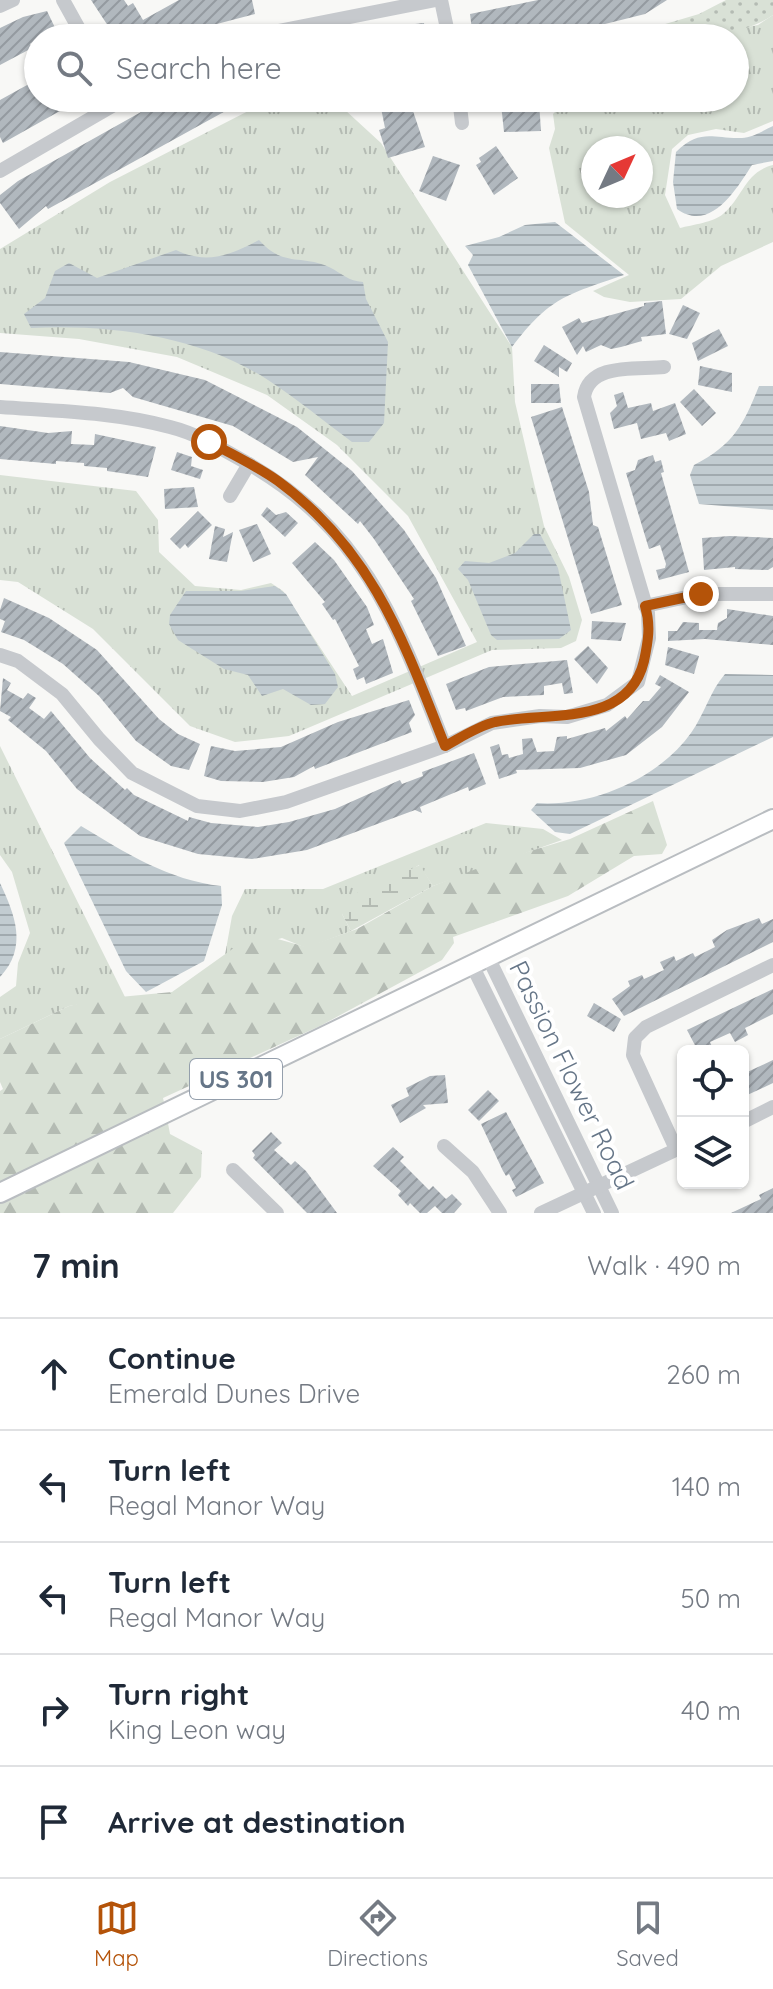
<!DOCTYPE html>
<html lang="en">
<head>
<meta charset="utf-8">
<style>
  body { margin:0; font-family:Quicksand,sans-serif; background:#f2f2f3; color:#1f2937 }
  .controls { position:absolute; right:24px; bottom:24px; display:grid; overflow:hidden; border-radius:12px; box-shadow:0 2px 6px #0004 }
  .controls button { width:72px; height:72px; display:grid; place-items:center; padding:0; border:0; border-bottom:2px solid #e0e1e3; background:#fff; color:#1f2937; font:40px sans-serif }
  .compass { position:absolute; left:581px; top:136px; width:72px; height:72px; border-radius:50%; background:#fff; box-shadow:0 2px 6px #0004; rotate:46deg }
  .stop { position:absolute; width:24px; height:24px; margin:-18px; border:6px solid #b45309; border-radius:50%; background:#fff }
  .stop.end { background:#b45309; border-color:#fff; box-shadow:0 2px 8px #0008 }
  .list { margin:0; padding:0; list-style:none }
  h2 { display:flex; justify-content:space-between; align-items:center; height:104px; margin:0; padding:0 32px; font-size:34px }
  h2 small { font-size:26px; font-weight:400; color:#747a83 }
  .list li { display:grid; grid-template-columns:52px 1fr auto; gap:24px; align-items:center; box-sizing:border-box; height:112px; padding:0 32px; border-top:2px solid #e0e1e3 }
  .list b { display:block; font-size:30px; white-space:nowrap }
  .list p { margin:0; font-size:26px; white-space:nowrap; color:#747a83 }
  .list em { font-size:26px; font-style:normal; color:#747a83 }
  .icon { flex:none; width:44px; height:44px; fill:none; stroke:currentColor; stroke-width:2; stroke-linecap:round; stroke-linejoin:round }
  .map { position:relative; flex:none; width:773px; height:1213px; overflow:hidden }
  .search { position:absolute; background:#fff; box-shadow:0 2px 6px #0004; left:24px; right:24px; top:24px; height:88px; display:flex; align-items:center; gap:20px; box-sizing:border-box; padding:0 28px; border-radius:44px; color:#747a83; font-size:30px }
  .sheet { height:664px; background:#fff }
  nav { display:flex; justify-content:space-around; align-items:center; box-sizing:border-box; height:112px; border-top:2px solid #e0e1e3; background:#fff; font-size:22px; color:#747a83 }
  nav a { display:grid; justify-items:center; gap:4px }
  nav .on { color:#b45309 }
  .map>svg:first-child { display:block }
</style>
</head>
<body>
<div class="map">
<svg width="773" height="1213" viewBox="0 0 773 1213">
  <defs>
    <pattern id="grass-tufts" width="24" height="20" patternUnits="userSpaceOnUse" patternTransform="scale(2)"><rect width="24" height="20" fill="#d9e1d6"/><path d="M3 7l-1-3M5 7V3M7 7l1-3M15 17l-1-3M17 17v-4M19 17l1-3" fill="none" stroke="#b4bbb3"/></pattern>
    <pattern id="forest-firs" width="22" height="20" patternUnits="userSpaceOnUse" patternTransform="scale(2)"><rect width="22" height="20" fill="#d9e1d6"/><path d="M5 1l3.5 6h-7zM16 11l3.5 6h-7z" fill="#b4bbb3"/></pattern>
    <pattern id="wetland-marsh" width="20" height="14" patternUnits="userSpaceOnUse" patternTransform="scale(2)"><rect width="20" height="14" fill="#d9e1d6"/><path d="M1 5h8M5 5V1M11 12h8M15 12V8" fill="none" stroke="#b4bbb3"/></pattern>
    <pattern id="park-dots" width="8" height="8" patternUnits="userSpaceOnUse" patternTransform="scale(2)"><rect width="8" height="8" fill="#d9e1d6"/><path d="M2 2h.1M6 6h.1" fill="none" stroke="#b4bbb3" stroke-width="1.8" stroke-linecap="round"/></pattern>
    <pattern id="water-rules" width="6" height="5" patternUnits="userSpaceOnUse" patternTransform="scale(2)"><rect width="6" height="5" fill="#c2ccd1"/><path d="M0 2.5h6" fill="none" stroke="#a1aaaf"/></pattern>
    <pattern id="building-hatch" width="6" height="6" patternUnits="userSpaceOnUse" patternTransform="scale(2)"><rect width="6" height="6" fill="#b1b8be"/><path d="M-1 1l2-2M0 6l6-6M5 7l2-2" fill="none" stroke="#949aa0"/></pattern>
  </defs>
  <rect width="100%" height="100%" fill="#f8f8f6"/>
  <g fill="url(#grass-tufts)" fill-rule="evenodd">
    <path d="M773,15V121L744,133L716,129L688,135L672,149L665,195L680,228C692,225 714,222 723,214C743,197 745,172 773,165V242L721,266L681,299L630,302L604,297L593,291L629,275L565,223L549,148L555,129L553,114L569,98H735V38H687L758,25ZM593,148H641V196H593Z"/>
    <polygon points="332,98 381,143 512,347 515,402 544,526 569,577 582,620 576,641 561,648 492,650 289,736 235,742 190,726 93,629 18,582 0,580 0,475 136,491 158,520 159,552 195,586 241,590 271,583 283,591 352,696 477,642 408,516 337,445 267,395 177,357 79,339 0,333 0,249 110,182 264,103"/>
    <polygon points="0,746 125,997 69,1006 0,1039 0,997 16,986 18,963 30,933 12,872 0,855"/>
    <polygon points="486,823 543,829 562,840 433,886 419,865 342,914 351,931 306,948 282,938 225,955 232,916 245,889 323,889"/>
  </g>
  <g fill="url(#forest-firs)">
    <polygon points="653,801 667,845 662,854 634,856 568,896 453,937 454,943 442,960 320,1026 163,1098 165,1107 0,1187 0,1091 3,1089 0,1082 0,1039 69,1006 99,999 172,992 238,945 260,934 306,947 357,929 433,886 491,863 570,839"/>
    <polygon points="167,1118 170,1134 202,1151 201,1177 173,1213 0,1213 0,1199"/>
  </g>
  <polygon fill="url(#wetland-marsh)" points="420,865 433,886 351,931 342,914 346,898"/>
  <path fill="url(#park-dots)" d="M726,0H773V15C732,43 666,38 618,38L699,14Z"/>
  <g fill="url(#water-rules)">
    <path d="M773,126V161L752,165C736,190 710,233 677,209L673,182L676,152C701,128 712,139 742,138C752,138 764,130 773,126Z"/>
    <path d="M555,222L624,275C566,295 550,297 512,347L468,265L473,255L465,246L499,237L525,225Z"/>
    <path d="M259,240C284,268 301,254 329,267C343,274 348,281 363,282L366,299L388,342L384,423L369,442H352C324,421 297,399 268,380C200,336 110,324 31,328L24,314L45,298L55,271L69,263L97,278L176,250C207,265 231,255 259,240Z"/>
    <path d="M759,386H773V510L699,504L690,475L694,465C733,445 743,426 759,386Z"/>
    <polygon points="534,534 540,534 558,568 571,630 559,639 497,640 491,635 468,580 458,569 465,561 489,563 515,553"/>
    <polygon points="275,586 286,594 335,674 338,687 325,704 311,705 283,689 262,696 248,675 224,669 178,640 169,624 170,615 186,591 241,591"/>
    <path d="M725,674L773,675V737L570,834L555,832L531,810L537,803C592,807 658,779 691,733C704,715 710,691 725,674Z"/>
    <path d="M81,826C126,853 168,880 221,886L222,905L204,961L146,992L126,971L64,843Z"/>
    <path d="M0,883C15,915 28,947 0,977Z"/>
  </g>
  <g fill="url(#building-hatch)">
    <polygon points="91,0 124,0 128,6 133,3 143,20 179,0 252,0 255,14 213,25 187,38 116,38"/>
    <polygon points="538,0 667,0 645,14 573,32 543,38 473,38 470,14"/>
    <polygon points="47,11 60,38 38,38 30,44 32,48 0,65 0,28 23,17"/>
    <polygon points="424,23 426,38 372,38 371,34 395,29 397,26"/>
    <polygon points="38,79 38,98 83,98 3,143 0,137 0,100"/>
    <polygon points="249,98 48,209 46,206 19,229 0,203 0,195 18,181 166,98"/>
    <polygon points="379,98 418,98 421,110 413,111 425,147 388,158 379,130 385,128"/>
    <polygon points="539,102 541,131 504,132 501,104"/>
    <polygon points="496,146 518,178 494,195 476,165 481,162 479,158"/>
    <polygon points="433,156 460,165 446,201 419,191"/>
    <polygon points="662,301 666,334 641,337 642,341 621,347 611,349 601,345 586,352 583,346 577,355 562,327 579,318 582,323 644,306 644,303"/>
    <polygon points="683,305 700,313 687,339 669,334"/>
    <polygon points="719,329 728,346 698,361 692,343"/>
    <polygon points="544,345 572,363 567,372 559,367 559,377 534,361"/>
    <polygon points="0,352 129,362 205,380 297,427 352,471 404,530 436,578 466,646 438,656 411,601 414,599 374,539 360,521 358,524 305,475 318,457 293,462 233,426 133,397 123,388 110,393 0,384"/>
    <polygon points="700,366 732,373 732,392 698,385"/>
    <polygon points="531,384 559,384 561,403 531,403"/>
    <polygon points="694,389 716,413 702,426 680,402"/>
    <polygon points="623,392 628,408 651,403 653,411 675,403 686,434 669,441 666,433 641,439 637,423 614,429 610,413 617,406 614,395"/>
    <polygon points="562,407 589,492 593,525 598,527 622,605 591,614 531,417"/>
    <polygon points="0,426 48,433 72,431 71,444 94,445 95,434 156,447 148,477 107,471 107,468 84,466 84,463 56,461 56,464 0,459"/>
    <polygon points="177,452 192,457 191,466 203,470 200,479 171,470"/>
    <polygon points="653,455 655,462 661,460 664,472 661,473 689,572 659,580 656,570 665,568 666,564 660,545 649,549 626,473 635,470 638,460"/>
    <polygon points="194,487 198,507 165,509 164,489"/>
    <polygon points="267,507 276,515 286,512 298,523 285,537 261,515"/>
    <polygon points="198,511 212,525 188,548 185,544 180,549 170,539"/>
    <polygon points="257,524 271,554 253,562 239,530"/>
    <polygon points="215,526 225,529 223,537 233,532 227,562 209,559"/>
    <polygon points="730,536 773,538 773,567 768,570 735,569 735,567 704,570 702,538"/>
    <polygon points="315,542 334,560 367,607 374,625 366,629 372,644 383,639 393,673 366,684 364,677 357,680 353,669 359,666 335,619 333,620 322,604 325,602 292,563"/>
    <polygon points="4,598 49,618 97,650 159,719 178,734 200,744 189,770 171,766 136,741 99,696 63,664 24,640 1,632 5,621 0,619 0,610"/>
    <polygon points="727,609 773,616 773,645 705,639 668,641 668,631 677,631 683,622 699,623 699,630 717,630 718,623 727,618"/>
    <polygon points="592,621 626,623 621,641 591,639"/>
    <polygon points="588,646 608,668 597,684 574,659"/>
    <polygon points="668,647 699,656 694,674 665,665"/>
    <polygon points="567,660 573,693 564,694 562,683 544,686 544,695 503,697 466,711 465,708 456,710 446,684 489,667"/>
    <polygon points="660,675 689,692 662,727 626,755 580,768 516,770 517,773 499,779 490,747 499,744 502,755 508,754 509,758 523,754 522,739 532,738 537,752 554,751 557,737 567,736 567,739 605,728 606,731 625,716 627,719 643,701 649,701 661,687 655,684"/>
    <polygon points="3,678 11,683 7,690 23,699 28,693 36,698 29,708 44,719 51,711 90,758 125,790 127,788 134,795 188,821 189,817 211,823 258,827 289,822 335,809 400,780 402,784 423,776 422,772 474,753 486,784 469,791 468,787 420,807 422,813 415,810 307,850 252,859 198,854 140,836 77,789 46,751 8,720 11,717 0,711"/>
    <polygon points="409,700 415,715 409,723 412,732 315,769 314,766 294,777 263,782 221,781 204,776 211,746 235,751 281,747 338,722"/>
    <polygon points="759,918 762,924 773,919 773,942 624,1016 612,999 630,986 628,981 642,975 644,979 664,970 660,962 674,956 676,961 693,953 695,957 715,947 712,940 727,930"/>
    <polygon points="773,989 773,1014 745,1028 748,1035 735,1042 730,1033 710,1042 713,1049 698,1051 687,1030"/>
    <polygon points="594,1003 621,1019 614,1032 587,1016"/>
    <polygon points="773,1060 773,1083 743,1097 743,1074"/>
    <polygon points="445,1075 448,1103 423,1105 426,1108 400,1123 391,1105 409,1096 406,1088 430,1076"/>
    <polygon points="488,1090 499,1101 479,1121 468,1110"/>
    <polygon points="506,1112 544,1183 516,1197 512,1190 516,1188 509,1174 506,1176 503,1171 481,1124"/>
    <polygon points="271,1132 282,1143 274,1150 291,1165 295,1161 306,1171 337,1213 307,1213 253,1158 255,1155 252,1151"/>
    <polygon points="393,1147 404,1157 400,1161 429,1190 433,1186 446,1199 452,1194 462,1204 454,1213 442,1213 435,1206 427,1213 420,1213 410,1203 408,1206 398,1195 401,1191 373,1166"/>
    <polygon points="773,1188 773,1213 731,1213 761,1199 759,1195"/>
  </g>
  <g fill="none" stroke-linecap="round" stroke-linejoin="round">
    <defs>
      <polyline id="major" points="0,1193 773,819"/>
    </defs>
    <use href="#major" stroke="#b9bdc1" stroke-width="22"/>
    <g stroke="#c6c9cd" stroke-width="14">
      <polyline points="63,0 84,38"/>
      <polyline points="441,0 449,38"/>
      <polyline points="0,6 13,0"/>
      <polyline points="243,38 436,0"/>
      <polyline points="459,98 462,123"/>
      <polyline points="0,171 126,98"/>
      <path d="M0,407C56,411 115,412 170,427C198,434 222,449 247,463C366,531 398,626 445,746"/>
      <polyline points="230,496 249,464"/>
      <polyline points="645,606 701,594 773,594"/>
      <path d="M0,655L18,661L62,694L99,739L132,773L197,806L240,811L286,802L445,746L492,723L540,716L567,717L607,705L638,682L649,638L648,613L584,397C589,362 637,370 664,367"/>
      <polyline points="488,957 612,1213"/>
      <polyline points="472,965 594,1213"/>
      <polyline points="743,1122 773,1107"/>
      <polyline points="444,1146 473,1172 500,1213"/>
      <polyline points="676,1149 633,1055 635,1038 646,1027 773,965"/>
      <polyline points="233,1170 277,1213"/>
      <polyline points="541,1213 682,1147"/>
    </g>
    <use href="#major" stroke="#fff" stroke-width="18"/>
  </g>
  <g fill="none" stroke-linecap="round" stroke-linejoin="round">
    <path stroke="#b45309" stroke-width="10" d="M209,442C232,454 257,466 278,481C373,551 404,642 445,746C460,738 478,726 495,722C547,711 628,728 644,661C648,642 651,625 645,606L701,594"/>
  </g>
  <g text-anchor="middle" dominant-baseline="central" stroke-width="8" stroke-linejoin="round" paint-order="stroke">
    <rect fill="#fff" stroke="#949fac" stroke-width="2" x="190" y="1059" width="92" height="40" rx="6"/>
    <g font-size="24" font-weight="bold" fill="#667688">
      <text x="236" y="1079">US 301</text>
    </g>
    <g font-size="26" fill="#667688" stroke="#fff">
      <text transform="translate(572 1075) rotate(64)">Passion Flower Road</text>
    </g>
  </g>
</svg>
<div class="controls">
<button><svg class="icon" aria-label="locate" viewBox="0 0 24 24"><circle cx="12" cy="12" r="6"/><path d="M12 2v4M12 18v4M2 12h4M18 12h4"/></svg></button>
<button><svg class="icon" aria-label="layers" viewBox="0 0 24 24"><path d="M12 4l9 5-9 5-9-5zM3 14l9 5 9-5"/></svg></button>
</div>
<svg class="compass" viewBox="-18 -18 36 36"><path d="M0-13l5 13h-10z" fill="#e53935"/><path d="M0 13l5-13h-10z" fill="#747a83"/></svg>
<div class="stop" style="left:209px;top:442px"></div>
<div class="stop end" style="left:701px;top:594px"></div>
<div class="search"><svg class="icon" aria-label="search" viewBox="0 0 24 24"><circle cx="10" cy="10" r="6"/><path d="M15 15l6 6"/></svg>Search here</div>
</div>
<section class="sheet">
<h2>7 min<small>Walk · 490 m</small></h2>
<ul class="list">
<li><svg class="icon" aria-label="ahead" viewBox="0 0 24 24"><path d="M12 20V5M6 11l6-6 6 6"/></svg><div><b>Continue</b><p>Emerald Dunes Drive</p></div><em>260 m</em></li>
<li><svg class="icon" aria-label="left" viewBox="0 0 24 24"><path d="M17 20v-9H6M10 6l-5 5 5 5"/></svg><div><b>Turn left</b><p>Regal Manor Way</p></div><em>140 m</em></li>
<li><svg class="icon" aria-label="left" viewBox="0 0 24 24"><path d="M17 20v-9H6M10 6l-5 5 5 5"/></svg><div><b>Turn left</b><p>Regal Manor Way</p></div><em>50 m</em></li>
<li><svg class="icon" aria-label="right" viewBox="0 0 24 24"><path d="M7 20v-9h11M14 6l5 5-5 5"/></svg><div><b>Turn right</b><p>King Leon way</p></div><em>40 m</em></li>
<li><svg class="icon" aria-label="arrive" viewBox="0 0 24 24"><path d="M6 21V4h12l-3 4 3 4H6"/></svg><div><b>Arrive at destination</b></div></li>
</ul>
</section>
<nav>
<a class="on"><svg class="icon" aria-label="map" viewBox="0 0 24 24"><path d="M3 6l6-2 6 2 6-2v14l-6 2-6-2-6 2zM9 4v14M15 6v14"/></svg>Map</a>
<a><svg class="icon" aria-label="directions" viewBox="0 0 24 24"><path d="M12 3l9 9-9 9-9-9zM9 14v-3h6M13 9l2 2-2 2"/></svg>Directions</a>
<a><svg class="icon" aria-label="saved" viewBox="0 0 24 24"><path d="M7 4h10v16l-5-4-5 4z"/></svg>Saved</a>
</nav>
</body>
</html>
